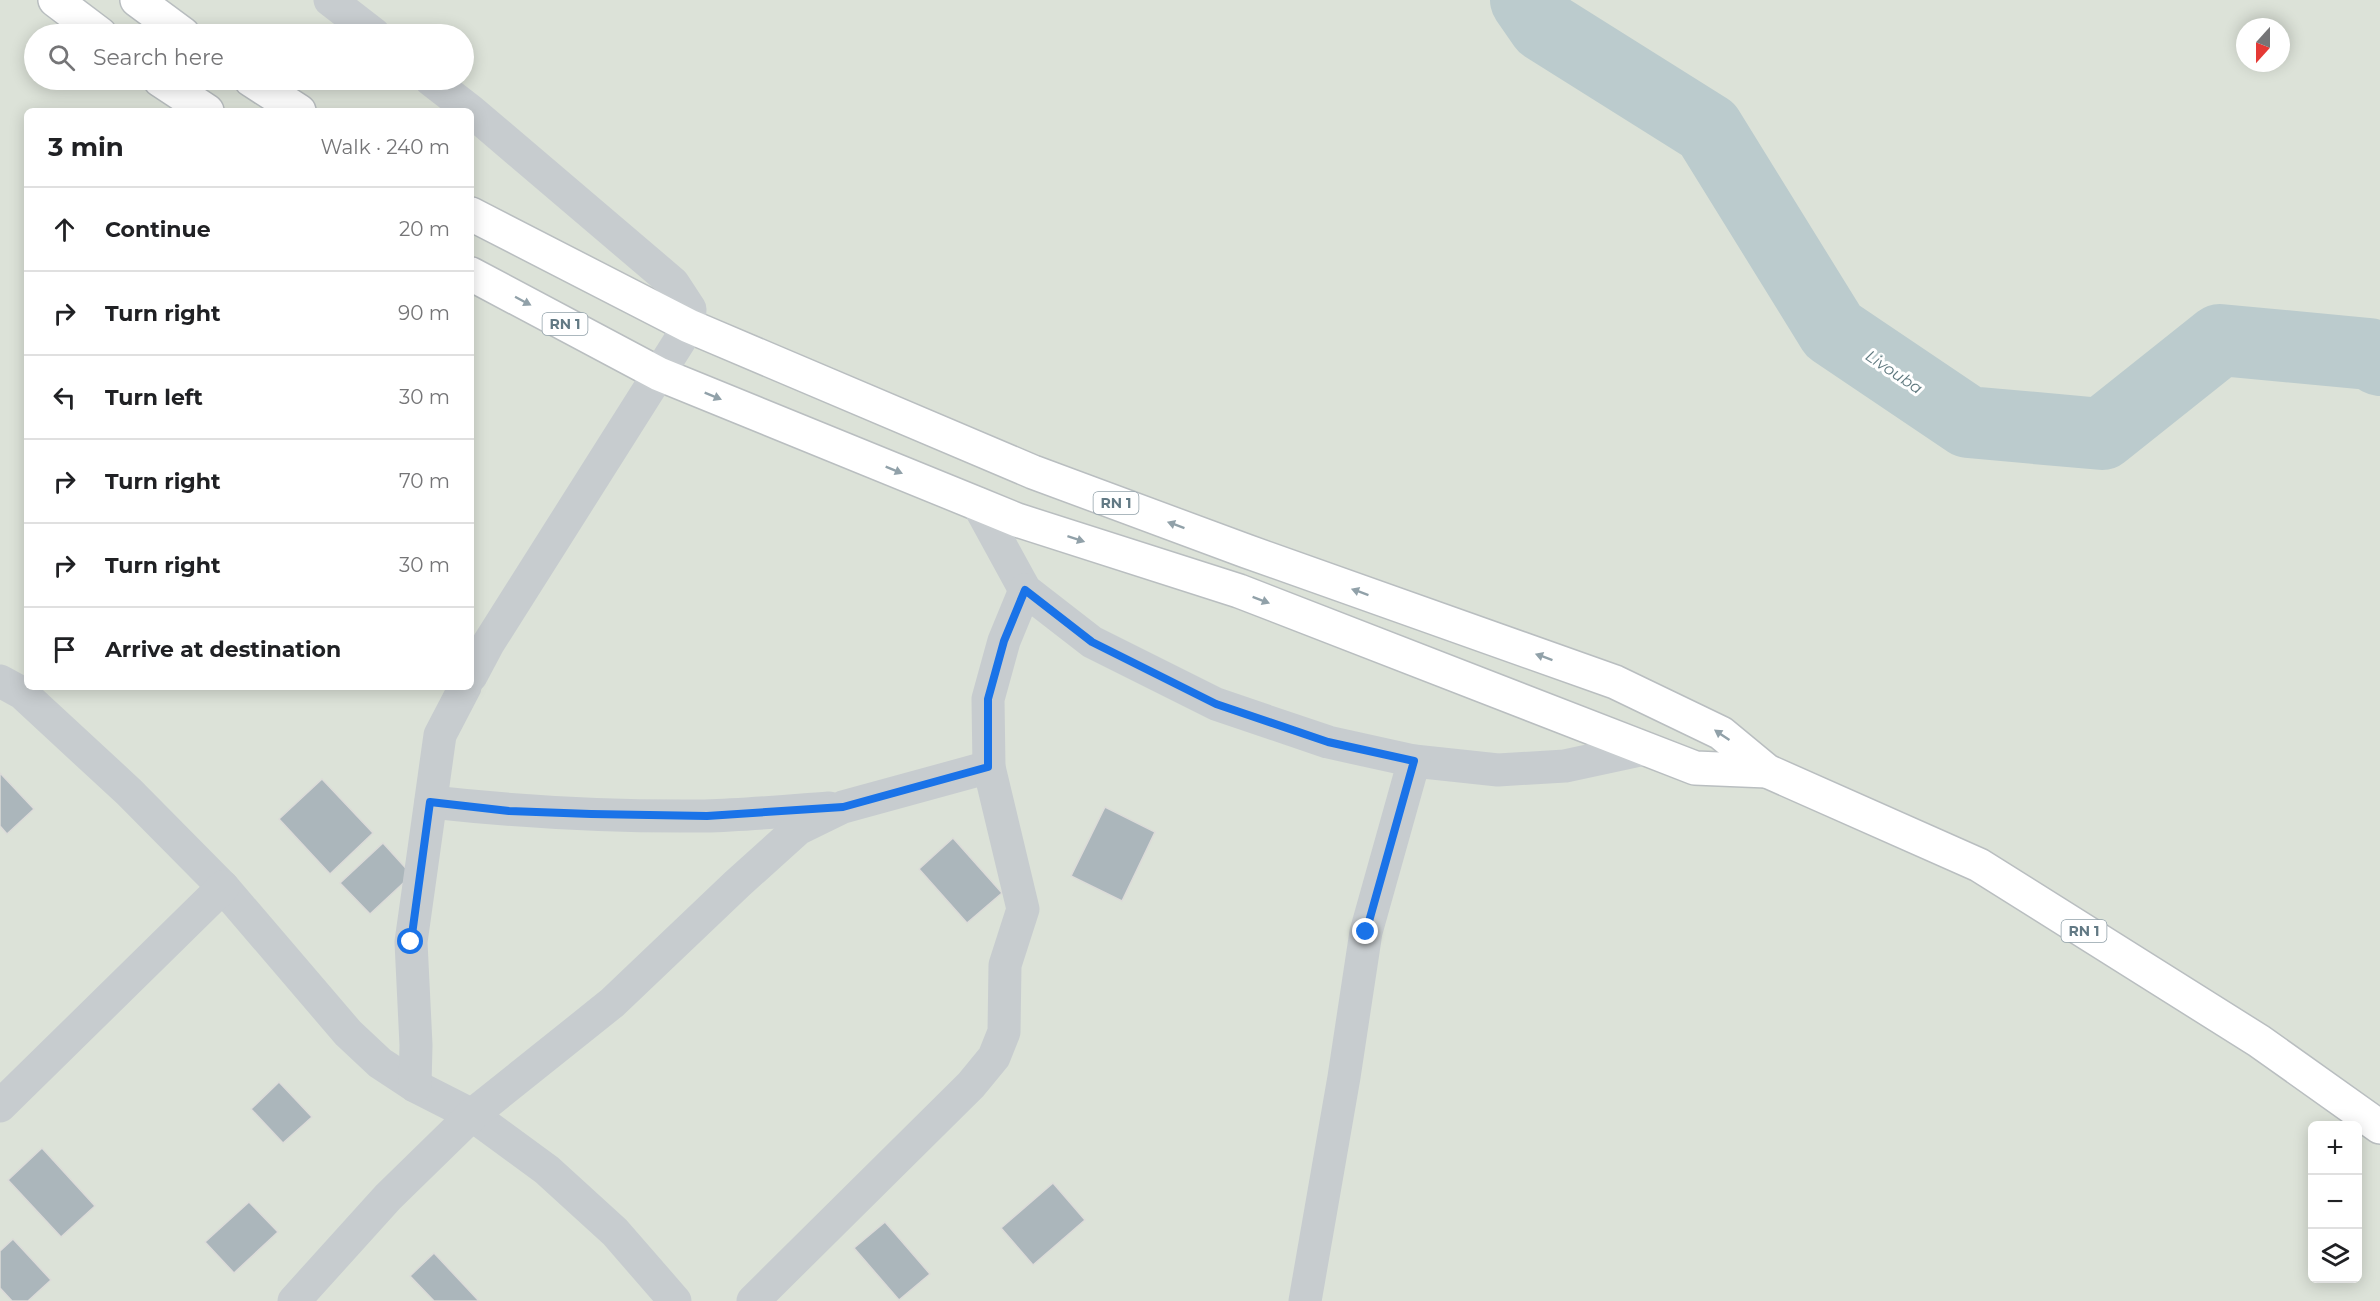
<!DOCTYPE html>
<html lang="en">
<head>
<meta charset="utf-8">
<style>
  body { margin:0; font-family:Montserrat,sans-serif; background:#f2f2f2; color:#202124 }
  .controls { position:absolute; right:18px; bottom:18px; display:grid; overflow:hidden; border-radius:9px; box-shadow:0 3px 15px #0003 }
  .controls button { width:54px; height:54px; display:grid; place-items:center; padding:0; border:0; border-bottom:2px solid #e0e0e0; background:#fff; color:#202124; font:30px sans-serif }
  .compass { position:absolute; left:2236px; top:18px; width:54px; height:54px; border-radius:50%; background:#fff; box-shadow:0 3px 15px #0003; rotate:201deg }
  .stop { position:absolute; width:18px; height:18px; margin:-14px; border:4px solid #1a73e8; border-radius:50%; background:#fff }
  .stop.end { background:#1a73e8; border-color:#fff; box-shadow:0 2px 6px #0008 }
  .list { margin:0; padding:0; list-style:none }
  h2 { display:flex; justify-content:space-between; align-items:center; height:78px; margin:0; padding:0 24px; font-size:26px }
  h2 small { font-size:20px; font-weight:400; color:#757577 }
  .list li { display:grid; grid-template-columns:39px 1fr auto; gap:18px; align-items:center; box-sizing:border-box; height:84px; padding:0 24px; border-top:2px solid #e0e0e0 }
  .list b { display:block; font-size:22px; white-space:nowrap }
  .list em { font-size:20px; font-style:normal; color:#757577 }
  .icon { flex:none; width:33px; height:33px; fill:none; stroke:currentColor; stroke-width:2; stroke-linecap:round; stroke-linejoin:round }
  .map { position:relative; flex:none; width:2380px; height:1301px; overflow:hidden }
  .search { position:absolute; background:#fff; box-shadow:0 3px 15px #0003; left:24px; top:24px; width:450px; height:66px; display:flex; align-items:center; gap:15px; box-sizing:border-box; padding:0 21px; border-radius:33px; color:#757577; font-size:22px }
  .panel { position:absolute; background:#fff; box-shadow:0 3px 15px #0003; left:24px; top:108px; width:450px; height:582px; border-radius:9px }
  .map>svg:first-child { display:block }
</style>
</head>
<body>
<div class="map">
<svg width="2380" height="1301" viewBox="0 0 2380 1301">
  <rect width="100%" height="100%" fill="#faf9f7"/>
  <path fill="#dce2d8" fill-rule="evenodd" d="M0,0H2380V1301H0ZM2245,27H2281V63H2245ZM34,34H464V80H34ZM27,111H471V687H27ZM2312,1126H2358V1278H2312Z"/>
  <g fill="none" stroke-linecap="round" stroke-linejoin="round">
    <polyline stroke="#bbcbcd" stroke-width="72" points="1526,0 1544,26 1708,129 1833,331 1968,422 2102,434 2220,340 2369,354 2380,360"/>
  </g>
  <g fill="#abb6bb" stroke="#dcdbd9" stroke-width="1.5">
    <polygon points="0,773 34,809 7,834 0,826"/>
    <polygon points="322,779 373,833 330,874 279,819"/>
    <polygon points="1105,807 1155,832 1122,901 1071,876"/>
    <polygon points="953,838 1002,893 967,923 919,869"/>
    <polygon points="383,843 412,875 370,914 340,883"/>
    <polygon points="279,1082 312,1117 283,1143 251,1109"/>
    <polygon points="42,1148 95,1206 61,1237 8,1180"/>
    <polygon points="1053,1183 1085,1220 1033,1265 1001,1228"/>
    <polygon points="249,1202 278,1232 234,1273 205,1242"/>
    <polygon points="885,1222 930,1274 899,1300 854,1248"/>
    <polygon points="13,1239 51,1280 28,1301 12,1301 0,1288 0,1251"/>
    <polygon points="434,1253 479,1301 434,1301 410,1276"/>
  </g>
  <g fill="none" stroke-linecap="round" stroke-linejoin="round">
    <defs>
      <g id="highway">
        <polyline points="55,0 100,34"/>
        <polyline points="137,0 183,34"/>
        <polyline points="160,80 207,111"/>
        <polyline points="251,80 299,111"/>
        <polyline points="471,214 689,326 1033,472 1246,551 1615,682 1721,733 1767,771 1979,865 2259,1041 2380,1127"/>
        <polyline points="471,274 659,374 978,504 1017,520 1239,591 1695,768 1767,771"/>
      </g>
    </defs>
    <use href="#highway" stroke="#b9bec0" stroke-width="36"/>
    <g stroke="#c7cccf" stroke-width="33">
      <polyline points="330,0 374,34"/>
      <polyline points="431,80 471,111 673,283 690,309 689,326 488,644 471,676"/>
      <polyline points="978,504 1025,590 1092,642 1216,704 1328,742 1414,761 1498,770 1565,766 1644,749"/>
      <polyline points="0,681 22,693 129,792 223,887 348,1033 380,1063 415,1086 472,1115 547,1170 615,1232 675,1301"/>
      <path d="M431,802C522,812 613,817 705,816C746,815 788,811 829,808"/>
      <polyline points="415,1086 416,1045 411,942 440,735 465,687"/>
      <polyline points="0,1106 223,887"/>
      <polyline points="294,1301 388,1197 472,1115 612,1003 737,884 798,829 843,807 989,767"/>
      <polyline points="753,1301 971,1085 994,1057 1004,1032 1005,965 1023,909 989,767 988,699 1004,641 1025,590"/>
      <polyline points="1305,1301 1344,1077 1366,932 1414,761"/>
    </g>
    <use href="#highway" stroke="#fff" stroke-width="33"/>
  </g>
  <defs><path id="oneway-solid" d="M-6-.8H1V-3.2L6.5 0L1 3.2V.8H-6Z" transform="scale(1.5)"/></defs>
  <g fill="#91a1a9">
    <use href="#oneway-solid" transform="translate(523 301) rotate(28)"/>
    <use href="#oneway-solid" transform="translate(713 396) rotate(22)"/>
    <use href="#oneway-solid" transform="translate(894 470) rotate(22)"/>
    <use href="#oneway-solid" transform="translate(1176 525) rotate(-160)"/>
    <use href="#oneway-solid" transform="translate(1076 539) rotate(18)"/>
    <use href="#oneway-solid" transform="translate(1360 592) rotate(-160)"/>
    <use href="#oneway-solid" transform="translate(1261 600) rotate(21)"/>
    <use href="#oneway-solid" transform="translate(1544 657) rotate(-160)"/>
    <use href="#oneway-solid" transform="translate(1722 735) rotate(-146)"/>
  </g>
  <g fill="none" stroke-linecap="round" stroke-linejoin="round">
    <polyline stroke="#1a73e8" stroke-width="8" points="411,942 430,802 509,811 591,814 707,816 843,807 988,767 988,699 1004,641 1025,590 1092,642 1216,704 1328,742 1414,761 1366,932"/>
  </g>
  <g text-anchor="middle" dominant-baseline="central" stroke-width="6" stroke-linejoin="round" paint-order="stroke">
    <g fill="#fff" stroke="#91a1a9" stroke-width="1.5">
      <rect x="542.5" y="313" width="45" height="22" rx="4.5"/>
      <rect x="1093.5" y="492" width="45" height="22" rx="4.5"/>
      <rect x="2061.5" y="920" width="45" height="22" rx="4.5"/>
    </g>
    <g font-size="14" font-weight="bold" fill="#627984">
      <text x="565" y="324">RN 1</text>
      <text x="1116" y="503">RN 1</text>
      <text x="2084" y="931">RN 1</text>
    </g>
    <g font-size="16" font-style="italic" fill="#5e787e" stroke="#fff">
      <text transform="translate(1894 372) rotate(34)">Livouba</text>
    </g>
  </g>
</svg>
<div class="controls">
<button>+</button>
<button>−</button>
<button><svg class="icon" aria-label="layers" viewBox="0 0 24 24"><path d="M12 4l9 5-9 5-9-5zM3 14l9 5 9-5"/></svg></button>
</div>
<svg class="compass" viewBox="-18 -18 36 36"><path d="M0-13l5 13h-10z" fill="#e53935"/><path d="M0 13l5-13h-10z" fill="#757577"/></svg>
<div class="stop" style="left:411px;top:942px"></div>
<div class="stop end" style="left:1366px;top:932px"></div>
<div class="search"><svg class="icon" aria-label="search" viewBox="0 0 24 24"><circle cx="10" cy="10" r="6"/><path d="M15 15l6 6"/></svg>Search here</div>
<section class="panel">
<h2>3 min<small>Walk · 240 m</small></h2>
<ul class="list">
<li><svg class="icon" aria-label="ahead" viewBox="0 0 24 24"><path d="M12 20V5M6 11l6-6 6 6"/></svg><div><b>Continue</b></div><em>20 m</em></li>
<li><svg class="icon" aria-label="right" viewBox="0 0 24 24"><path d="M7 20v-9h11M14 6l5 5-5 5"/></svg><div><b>Turn right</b></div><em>90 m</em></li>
<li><svg class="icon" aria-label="left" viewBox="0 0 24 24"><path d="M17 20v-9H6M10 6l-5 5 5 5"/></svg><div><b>Turn left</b></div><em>30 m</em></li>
<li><svg class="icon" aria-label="right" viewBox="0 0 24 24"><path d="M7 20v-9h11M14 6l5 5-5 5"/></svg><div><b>Turn right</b></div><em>70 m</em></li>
<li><svg class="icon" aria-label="right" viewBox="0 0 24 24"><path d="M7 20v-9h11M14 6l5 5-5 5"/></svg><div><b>Turn right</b></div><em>30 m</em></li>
<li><svg class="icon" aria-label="arrive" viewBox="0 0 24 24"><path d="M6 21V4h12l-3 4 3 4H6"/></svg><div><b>Arrive at destination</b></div></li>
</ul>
</section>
</div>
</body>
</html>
